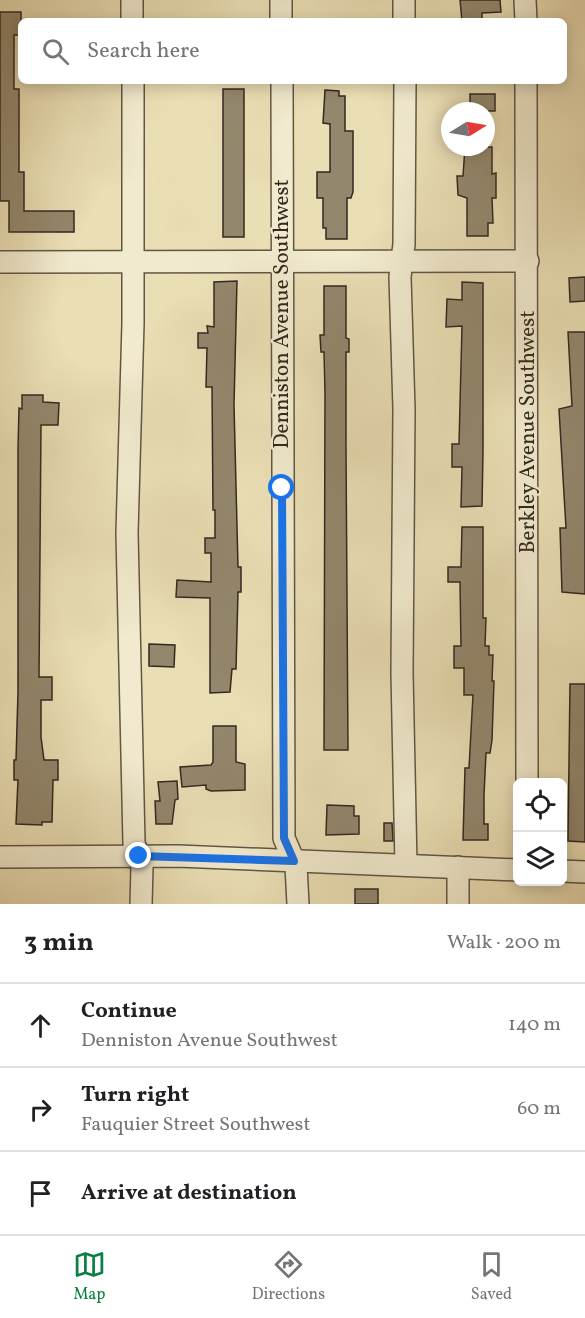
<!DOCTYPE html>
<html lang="en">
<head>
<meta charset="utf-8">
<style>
  body { margin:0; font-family:Vollkorn,serif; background:#f2f2f2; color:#202124 }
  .controls { position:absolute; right:18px; bottom:18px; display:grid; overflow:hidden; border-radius:9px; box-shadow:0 3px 15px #0003 }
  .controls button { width:54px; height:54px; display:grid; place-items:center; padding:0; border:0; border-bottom:2px solid #e0e0e0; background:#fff; color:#202124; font:30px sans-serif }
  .compass { position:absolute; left:441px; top:102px; width:54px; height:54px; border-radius:50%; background:#fff; box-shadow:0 3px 15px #0003; rotate:79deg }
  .stop { position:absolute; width:18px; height:18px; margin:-14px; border:4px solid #1a73e8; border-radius:50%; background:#fff }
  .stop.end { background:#1a73e8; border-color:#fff; box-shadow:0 2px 6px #0008 }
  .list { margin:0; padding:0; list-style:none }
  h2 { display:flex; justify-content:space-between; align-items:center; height:78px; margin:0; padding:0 24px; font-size:26px }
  h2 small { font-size:20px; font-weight:400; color:#757577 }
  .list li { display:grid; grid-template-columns:39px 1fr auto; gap:18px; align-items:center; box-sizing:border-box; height:84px; padding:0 24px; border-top:2px solid #e0e0e0 }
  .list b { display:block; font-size:22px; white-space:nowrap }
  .list p { margin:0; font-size:20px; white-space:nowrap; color:#757577 }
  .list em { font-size:20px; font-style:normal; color:#757577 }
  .icon { flex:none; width:33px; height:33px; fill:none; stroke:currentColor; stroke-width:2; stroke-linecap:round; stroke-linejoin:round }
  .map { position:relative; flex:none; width:585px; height:904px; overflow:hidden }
  .search { position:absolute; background:#fff; box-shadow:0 3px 15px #0003; left:18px; right:18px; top:18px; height:66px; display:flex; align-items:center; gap:15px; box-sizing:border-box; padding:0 21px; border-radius:9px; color:#757577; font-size:22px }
  .sheet { height:330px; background:#fff }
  nav { display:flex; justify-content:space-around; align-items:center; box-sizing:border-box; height:84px; border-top:2px solid #e0e0e0; background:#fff; font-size:16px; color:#757577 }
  nav a { display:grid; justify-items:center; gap:3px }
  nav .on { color:#0b8043 }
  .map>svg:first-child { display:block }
</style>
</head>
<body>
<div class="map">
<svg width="585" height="904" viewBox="0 0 585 904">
  <rect width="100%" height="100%" fill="#eadeb4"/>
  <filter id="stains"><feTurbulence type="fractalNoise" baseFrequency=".00333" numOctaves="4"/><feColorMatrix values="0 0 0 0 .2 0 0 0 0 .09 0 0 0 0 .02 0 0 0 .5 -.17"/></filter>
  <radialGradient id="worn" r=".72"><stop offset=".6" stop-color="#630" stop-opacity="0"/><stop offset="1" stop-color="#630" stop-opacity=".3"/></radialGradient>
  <g fill="#93876d" stroke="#342820" stroke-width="1.5">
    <polygon points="460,0 500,0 501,12 482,13 482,21 462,21"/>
    <polygon points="0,12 21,12 21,35 14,35 14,89 19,89 19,172 24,172 24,211 74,211 74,232 9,232 9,201 0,201"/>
    <rect x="223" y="89" width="21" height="148"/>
    <polygon points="325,90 339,91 339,96 345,96 345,131 353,131 353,192 351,198 347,198 347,239 326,239 326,228 323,228 323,198 317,198 317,172 330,172 330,124 323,123"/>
    <rect x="470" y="94" width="25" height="17"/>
    <polygon points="465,147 492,147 492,174 496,173 496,198 492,198 493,223 488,223 488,236 467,236 467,198 458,195 457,176 463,176"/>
    <polygon points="585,277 585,301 570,302 569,278"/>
    <polygon points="237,281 234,405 238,567 241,567 241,592 238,592 236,669 232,669 230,692 210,693 210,598 176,597 177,580 211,582 211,553 205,553 205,538 215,538 215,510 213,510 212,387 206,387 207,348 198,348 198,333 208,333 207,326 214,327 214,282"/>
    <polygon points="462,282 483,283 483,452 482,506 461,507 462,467 452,467 452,444 459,444 462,326 446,327 447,299 462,300"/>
    <polygon points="324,286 346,286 346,338 349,339 349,352 346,352 346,446 348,750 324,750 325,393 324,352 321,352 320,335 324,335"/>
    <polygon points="568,332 585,332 585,594 562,592 560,528 566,528 559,409 572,406"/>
    <polygon points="22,395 43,395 43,402 59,403 58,425 41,425 39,677 52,677 52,700 41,700 41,737 44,760 58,760 58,780 53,780 52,822 42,822 42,825 16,824 18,780 14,780 14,760 16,760 18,692 18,449 19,408 22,409"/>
    <polygon points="462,527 483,527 483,618 486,618 485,646 489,646 489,655 493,655 492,681 494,681 492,740 490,753 486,753 484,795 484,824 488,824 488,840 463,840 465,768 469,768 473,695 464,695 464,668 454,668 454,646 461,646 460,582 448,582 448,567 461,567"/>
    <polygon points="149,644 175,645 174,667 149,666"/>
    <polygon points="570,684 585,684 585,842 568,841"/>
    <polygon points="213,726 236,726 236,762 245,764 245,790 211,791 206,789 206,785 182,787 180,767 211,765 213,762"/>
    <polygon points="177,781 178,799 175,800 172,824 156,824 155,801 160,801 158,782"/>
    <polygon points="327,805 354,806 354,816 359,816 359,834 326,835"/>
    <polygon points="384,823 392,823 393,841 384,841"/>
    <rect x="355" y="889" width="23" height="15"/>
  </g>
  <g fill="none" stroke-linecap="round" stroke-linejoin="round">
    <defs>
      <g id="minor">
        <polyline points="132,0 132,21"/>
        <polyline points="281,0 281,21"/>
        <polyline points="404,0 404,21"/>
        <polyline points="525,0 526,21"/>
        <polyline points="133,81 133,323 127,533 134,843 142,867 141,904"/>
        <polyline points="282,81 284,838 296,866 298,904"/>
        <polyline points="405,81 404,244 400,277 404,409 402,673 406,865"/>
        <polyline points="526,81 527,782"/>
        <polyline points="0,262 528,261"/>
        <polyline points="0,857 178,856 518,870"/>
        <polyline points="562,871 585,872"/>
        <polyline points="458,904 458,867"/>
      </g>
    </defs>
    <use href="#minor" stroke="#625645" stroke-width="24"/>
    <use href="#minor" stroke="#f1eace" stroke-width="21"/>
  </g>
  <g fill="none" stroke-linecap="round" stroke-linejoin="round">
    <polyline stroke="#1a73e8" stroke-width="8" points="139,856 294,861 284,838 282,488"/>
  </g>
  <g text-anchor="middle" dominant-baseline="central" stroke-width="4.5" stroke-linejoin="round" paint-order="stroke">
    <g font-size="21" fill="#342820" stroke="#f1eace">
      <text transform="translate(282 314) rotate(-90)">Denniston Avenue Southwest</text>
      <text transform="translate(528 432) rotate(-90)">Berkley Avenue Southwest</text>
    </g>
  </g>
  <rect width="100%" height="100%" filter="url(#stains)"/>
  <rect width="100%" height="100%" fill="url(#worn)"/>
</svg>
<div class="controls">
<button><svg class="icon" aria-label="locate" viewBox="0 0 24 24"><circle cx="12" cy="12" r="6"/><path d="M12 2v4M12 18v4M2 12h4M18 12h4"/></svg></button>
<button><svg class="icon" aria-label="layers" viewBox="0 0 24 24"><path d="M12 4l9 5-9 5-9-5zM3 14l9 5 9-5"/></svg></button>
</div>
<svg class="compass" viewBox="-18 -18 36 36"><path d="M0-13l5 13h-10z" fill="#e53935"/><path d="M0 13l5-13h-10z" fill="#757577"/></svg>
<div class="stop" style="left:282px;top:488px"></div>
<div class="stop end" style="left:139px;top:856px"></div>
<div class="search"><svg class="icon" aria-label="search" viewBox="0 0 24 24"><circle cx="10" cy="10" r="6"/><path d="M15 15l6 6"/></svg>Search here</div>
</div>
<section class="sheet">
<h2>3 min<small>Walk · 200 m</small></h2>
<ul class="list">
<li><svg class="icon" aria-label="ahead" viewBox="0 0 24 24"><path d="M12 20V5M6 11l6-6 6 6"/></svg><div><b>Continue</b><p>Denniston Avenue Southwest</p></div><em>140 m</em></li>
<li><svg class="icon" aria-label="right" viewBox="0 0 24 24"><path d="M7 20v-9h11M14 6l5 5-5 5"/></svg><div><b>Turn right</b><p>Fauquier Street Southwest</p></div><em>60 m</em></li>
<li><svg class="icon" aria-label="arrive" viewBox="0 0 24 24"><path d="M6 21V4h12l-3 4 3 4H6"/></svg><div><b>Arrive at destination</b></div></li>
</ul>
</section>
<nav>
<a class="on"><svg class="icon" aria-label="map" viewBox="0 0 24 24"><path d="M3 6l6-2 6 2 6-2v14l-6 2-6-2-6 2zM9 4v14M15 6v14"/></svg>Map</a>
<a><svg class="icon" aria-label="directions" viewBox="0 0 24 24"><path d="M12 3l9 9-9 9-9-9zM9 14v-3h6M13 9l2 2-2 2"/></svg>Directions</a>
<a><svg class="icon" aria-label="saved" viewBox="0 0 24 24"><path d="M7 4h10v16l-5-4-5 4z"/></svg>Saved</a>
</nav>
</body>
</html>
